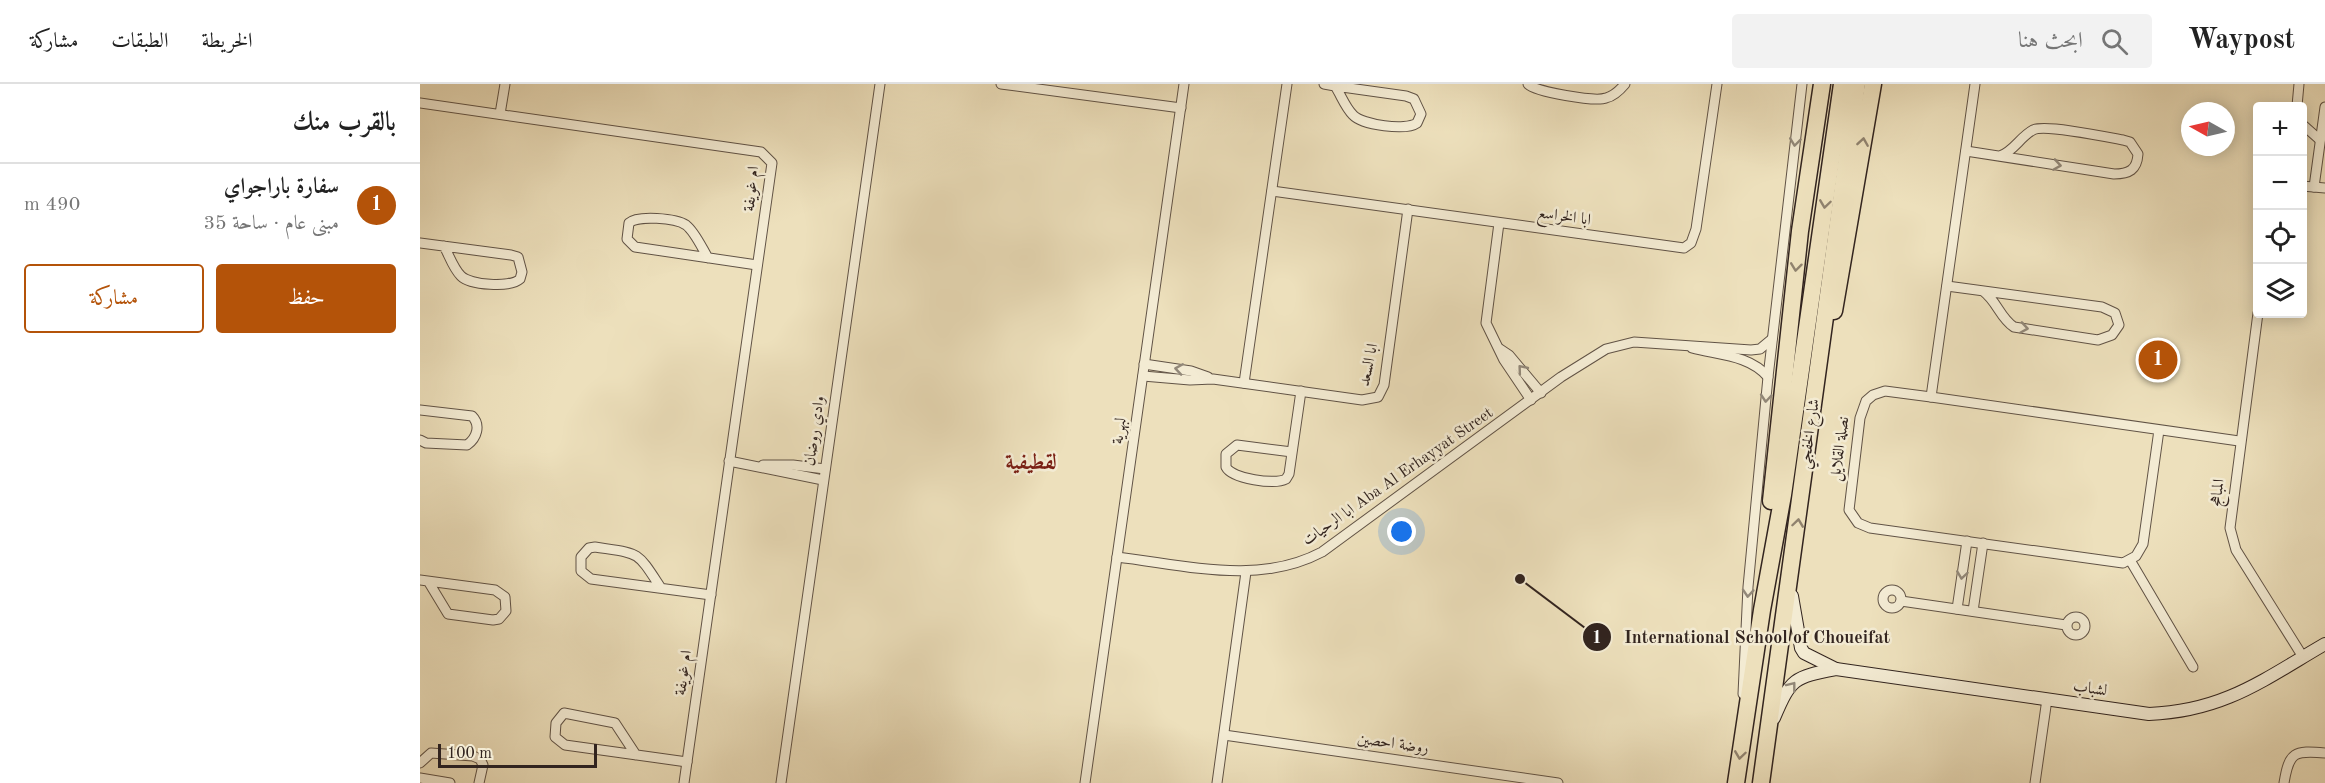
<!DOCTYPE html>
<html lang="ar">
<head>
<meta charset="utf-8">
<style>
  body { margin:0; font-family:"Old Standard TT",Amiri,serif; background:#f2f2f2; color:#222; direction:rtl }
  .controls { position:absolute; right:18px; top:18px; display:grid; overflow:hidden; border-radius:6px; box-shadow:0 3px 15px #0003 }
  .controls button { width:54px; height:54px; display:grid; place-items:center; padding:0; border:0; border-bottom:2px solid #e0e0e0; background:#fff; color:#222; font:30px sans-serif }
  .compass { position:absolute; left:1761px; top:18px; width:54px; height:54px; border-radius:50%; background:#fff; box-shadow:0 3px 15px #0003; rotate:278deg }
  .scale { position:absolute; left:18px; bottom:15px; width:159px; box-sizing:border-box; padding-left:6px; border:3px solid #32241f; border-top:0; font-size:16px; line-height:21px; white-space:nowrap; color:#32241f; -webkit-text-stroke:4px #f3ebd3; paint-order:stroke }
  .you { position:absolute; left:982px; top:448px; width:21px; height:21px; margin:-15px; border:4px solid #fff; border-radius:50%; background:#1a73e8; box-shadow:0 0 0 9px #1a73e833 }
  .badge { display:grid; place-items:center; width:39px; height:39px; border-radius:50%; background:#b45309; color:#fff; font-size:20px; font-weight:700 }
  .pin { position:absolute; translate:-50% -50%; border:3px solid #fff; box-shadow:0 2px 6px #0006 }
  .list { margin:0; padding:0; list-style:none }
  h2 { display:flex; justify-content:space-between; align-items:center; height:78px; margin:0; padding:0 24px; font-size:26px }
  h2 small { font-size:20px; font-weight:400; color:#767676 }
  .list li { display:grid; grid-template-columns:39px 1fr auto; gap:18px; align-items:center; box-sizing:border-box; height:84px; padding:0 24px; border-top:2px solid #e0e0e0 }
  .list b { display:block; font-size:22px; white-space:nowrap }
  .list p { margin:0; font-size:20px; white-space:nowrap; color:#767676 }
  .list em { font-size:20px; font-style:normal; color:#767676 }
  .actions { display:flex; gap:12px; padding:18px 24px }
  .actions a { flex:1; padding:14px 0; border:2px solid #b45309; border-radius:6px; text-align:center; font-size:21px; color:#b45309 }
  .actions .main { background:#b45309; color:#fff }
  .icon { flex:none; width:33px; height:33px; fill:none; stroke:currentColor; stroke-width:2; stroke-linecap:round; stroke-linejoin:round }
  .map { position:relative; flex:none; width:1905px; height:699px; overflow:hidden; direction:ltr }
  header { display:flex; align-items:center; gap:36px; box-sizing:border-box; height:84px; padding:0 30px; background:#fff; border-bottom:2px solid #e0e0e0 }
  header strong { font-size:28px }
  nav { display:flex; gap:33px; margin-inline-start:auto; font-size:21px }
  .search { width:420px; height:54px; background:#f2f2f2; display:flex; align-items:center; gap:15px; box-sizing:border-box; padding:0 21px; border-radius:6px; color:#767676; font-size:22px }
  main { display:flex }
  aside { flex:1; background:#fff }
  .map>svg:first-child { display:block }
</style>
</head>
<body>
<header>
<strong>Waypost</strong>
<div class="search"><svg class="icon" aria-label="search" viewBox="0 0 24 24"><circle cx="10" cy="10" r="6"/><path d="M15 15l6 6"/></svg>ابحث هنا</div>
<nav><a>الخريطة</a><a>الطبقات</a><a>مشاركة</a></nav>
</header>
<main>
<div class="map">
<svg width="1905" height="699" viewBox="0 0 1905 699">
  <rect width="100%" height="100%" fill="#ede0bc"/>
  <filter id="stains"><feTurbulence type="fractalNoise" baseFrequency=".00333" numOctaves="4"/><feColorMatrix values="0 0 0 0 .2 0 0 0 0 .09 0 0 0 0 .02 0 0 0 .5 -.17"/></filter>
  <radialGradient id="worn" r=".72"><stop offset=".6" stop-color="#630" stop-opacity="0"/><stop offset="1" stop-color="#630" stop-opacity=".3"/></radialGradient>
  <g fill="none" stroke-linecap="round" stroke-linejoin="round">
    <defs>
      <g id="street">
        <polyline points="581,0 761,24"/>
        <path d="M904,0L915,2L986,12L994,15L1001,30L997,39C986,47 942,41 933,31C925,23 921,11 915,2"/>
        <path d="M1108,0C1116,8 1175,18 1186,14C1194,12 1200,6 1205,0"/>
        <polyline points="0,19 341,68 352,79 264,699"/>
        <polyline points="1877,22 1879,0"/>
        <polyline points="80,30 85,0"/>
        <polyline points="1882,40 1900,56"/>
        <path d="M1546,67L1694,90C1709,90 1717,86 1718,70L1710,58L1703,56C1687,53 1624,40 1613,46C1600,53 1594,67 1580,72"/>
        <polyline points="1882,102 1905,104"/>
        <polyline points="1894,103 1905,23"/>
        <polyline points="852,107 1264,164 1271,159 1276,145 1297,0"/>
        <polyline points="1079,139 1066,239 1084,276 1111,316"/>
        <path d="M0,159L91,171L98,173L102,188L100,195C90,204 50,201 41,192C33,184 29,171 24,162"/>
        <path d="M288,174C282,164 275,148 266,141C256,134 217,131 209,139L207,155L215,163L337,181"/>
        <path d="M1527,202L1682,223L1695,229L1699,241L1692,251L1678,256L1594,243C1580,234 1577,217 1563,207"/>
        <polyline points="1838,229 1810,444 1816,466 1883,573"/>
        <path d="M1272,264C1298,271 1330,271 1348,293"/>
        <polyline points="1080,265 1089,271 1121,309"/>
        <polyline points="724,280 771,287 788,293"/>
        <polyline points="723,292 770,296 793,295 942,316 958,313 964,301 988,125"/>
        <polyline points="824,299 867,0"/>
        <polyline points="1511,313 1555,0"/>
        <path d="M0,326L52,332C61,341 57,354 47,361L6,359L0,356"/>
        <polyline points="1739,346 1723,460 1716,472 1703,479 1450,444 1438,439 1429,426 1440,334 1446,317 1453,311 1465,307 1511,313 1819,357"/>
        <path d="M872,368L817,361L806,370V383C812,395 855,401 866,395L869,390L881,307"/>
        <polyline points="309,377 403,396"/>
        <polyline points="343,381 373,381 405,385"/>
        <path d="M697,473C766,481 838,502 902,468L1141,293L1186,265L1214,258L1331,266L1340,265L1352,255"/>
        <polyline points="1710,476 1773,583"/>
        <polyline points="0,496 75,506 85,513 86,527 79,535 73,536 28,530 8,497"/>
        <path d="M241,504C216,466 221,470 175,463L169,464L161,473V487L171,495L291,511"/>
        <circle cx="1472" cy="515" r="9"/>
        <polyline points="1481,517 1646,541"/>
        <polyline points="1537,525 1547,457"/>
        <polyline points="1553,527 1563,459"/>
        <circle cx="1656" cy="542" r="9"/>
        <polyline points="1323,610 1328,503 1348,293 1382,0"/>
        <polyline points="804,651 1138,699"/>
        <polyline points="216,671 195,639 144,629 136,639 135,653 145,661 267,678"/>
        <polyline points="0,679 11,669 53,672 60,675 63,681 59,699"/>
        <polyline points="0,694 30,699"/>
        <polyline points="361,699 460,0"/>
        <polyline points="665,699 764,0"/>
        <polyline points="797,699 826,488"/>
        <polyline points="1615,699 1627,615"/>
        <path d="M1864,699C1869,668 1874,666 1905,669"/>
      </g>
      <g id="secondary">
        <polyline points="1372,512 1381,564 1384,569 1416,585"/>
        <path d="M1354,634C1371,594 1374,593 1416,585L1729,630C1804,627 1843,596 1905,560"/>
      </g>
      <g id="highway">
        <polyline points="1414,227 1453,0"/>
        <polyline points="1351,417 1380,147 1402,0"/>
        <polyline points="1316,699 1342,526 1363,411 1422,0"/>
        <polyline points="1341,699 1437,0"/>
      </g>
    </defs>
    <use href="#street" stroke="#615346" stroke-width="11"/>
    <use href="#secondary" stroke="#32241f" stroke-width="14"/>
    <use href="#highway" stroke="#32241f" stroke-width="19"/>
    <use href="#street" stroke="#f3ebd3" stroke-width="9"/>
    <use href="#secondary" stroke="#f3ebd3" stroke-width="12"/>
    <use href="#highway" stroke="#ede0bc" stroke-width="16"/>
  </g>
  <defs><path id="oneway-chevron" d="M-2-3.5L2.5 0L-2 3.5" fill="none" stroke-width="1.6" stroke-linecap="round" stroke-linejoin="round" transform="scale(1.5)"/></defs>
  <g stroke="#928879">
    <use href="#oneway-chevron" transform="translate(1375 58) rotate(97)"/>
    <use href="#oneway-chevron" transform="translate(1637 81) rotate(9)"/>
    <use href="#oneway-chevron" transform="translate(1604 244) rotate(9)"/>
    <use href="#oneway-chevron" transform="translate(759 285) rotate(-171)"/>
    <use href="#oneway-chevron" transform="translate(1102 285) rotate(-130)"/>
    <use href="#oneway-chevron" transform="translate(1346 314) rotate(95)"/>
    <use href="#oneway-chevron" transform="translate(1542 491) rotate(98)"/>
    <use href="#oneway-chevron" transform="translate(1328 509) rotate(94)"/>
    <use href="#oneway-chevron" transform="translate(1372 602) rotate(-52)"/>
  </g>
  <g stroke="#90826e">
    <use href="#oneway-chevron" transform="translate(1443 58) rotate(-81)"/>
    <use href="#oneway-chevron" transform="translate(1405 120) rotate(98)"/>
    <use href="#oneway-chevron" transform="translate(1376 183) rotate(97)"/>
    <use href="#oneway-chevron" transform="translate(1378 439) rotate(-82)"/>
    <use href="#oneway-chevron" transform="translate(1320 671) rotate(98)"/>
  </g>
  <g text-anchor="middle" dominant-baseline="central" stroke-width="5" stroke-linejoin="round" paint-order="stroke">
    <g font-size="16" fill="#32241f" stroke="#f3ebd3">
      <text transform="translate(332 105) rotate(-84)">ام غويفة</text>
      <text transform="translate(1144 133) rotate(8)">ابا الخراسع</text>
      <text transform="translate(949 281) rotate(-78)">ابا السعد</text>
      <text transform="translate(395 347) rotate(-82)">وادي روضان</text>
      <text transform="translate(700 347) rotate(-82)">لبهرية</text>
      <text transform="translate(1390 350) rotate(-82)">شارع الخفجي</text>
      <text transform="translate(1420 365) rotate(-82)">نصلة القلايل</text>
      <text transform="translate(978 393) rotate(-35)">ابا الرحيات Aba Al Erhayyat Street</text>
      <text transform="translate(1798 409) rotate(-83)">المباهج</text>
      <text transform="translate(264 589) rotate(-82)">ام غويفة</text>
      <text transform="translate(1670 605) rotate(8)">لشباب</text>
      <text transform="translate(973 660) rotate(8)">روضة احصين</text>
    </g>
    <g font-size="22" font-weight="bold" fill="#7a1f14" stroke="#f3ebd3">
      <text x="611" y="379">لقطيفية</text>
    </g>
  </g>
  <path fill="none" stroke="#32241f" stroke-width="2" d="M1100 495L1177 553"/>
  <g fill="#32241f" stroke="#f3ebd3" stroke-width="2">
    <circle cx="1100" cy="495" r="6"/>
    <circle cx="1177" cy="553" r="15"/>
  </g>
  <g font-size="18" text-anchor="middle" font-weight="bold" fill="#fff">
    <text x="1177" y="559">1</text>
  </g>
  <g font-size="18" text-anchor="middle" font-weight="bold" fill="#32241f" stroke="#f3ebd3" stroke-width="5" stroke-linejoin="round" paint-order="stroke">
    <text x="1337" y="559">International School of Choueifat</text>
  </g>
  <rect width="100%" height="100%" filter="url(#stains)"/>
  <rect width="100%" height="100%" fill="url(#worn)"/>
</svg>
<div class="controls">
<button>+</button>
<button>−</button>
<button><svg class="icon" aria-label="locate" viewBox="0 0 24 24"><circle cx="12" cy="12" r="6"/><path d="M12 2v4M12 18v4M2 12h4M18 12h4"/></svg></button>
<button><svg class="icon" aria-label="layers" viewBox="0 0 24 24"><path d="M12 4l9 5-9 5-9-5zM3 14l9 5 9-5"/></svg></button>
</div>
<svg class="compass" viewBox="-18 -18 36 36"><path d="M0-13l5 13h-10z" fill="#e53935"/><path d="M0 13l5-13h-10z" fill="#767676"/></svg>
<div class="scale">100 m</div>
<div class="you"></div>
<div class="pin badge" style="left:1738px;top:276px">1</div>
</div>
<aside>
<h2>بالقرب منك<small></small></h2>
<ul class="list">
<li><span class="badge">1</span><div><b>سفارة باراجواي</b><p>مبنى عام · ساحة 35</p></div><em>490 m</em></li>
</ul>
<div class="actions"><a class="main">حفظ</a><a>مشاركة</a></div>
</aside>
</main>
</body>
</html>
